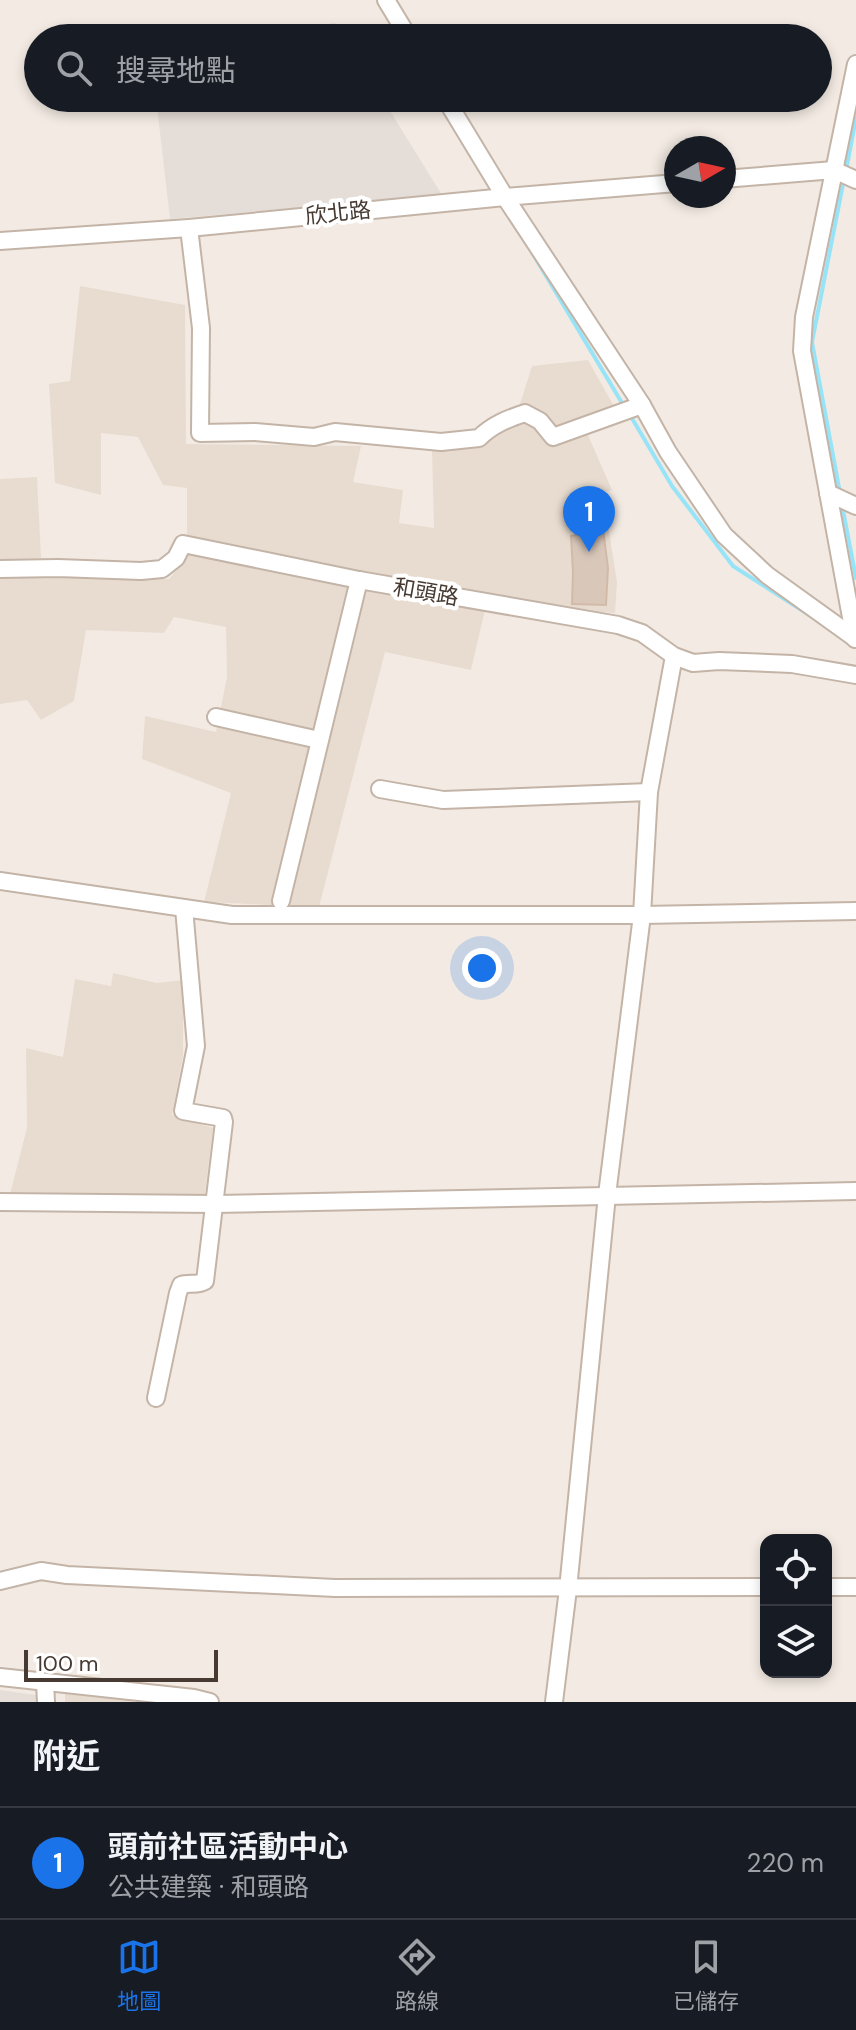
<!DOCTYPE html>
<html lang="zh-TW">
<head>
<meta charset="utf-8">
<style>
  body { margin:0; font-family:"DM Sans","Noto Sans TC",sans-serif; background:#20242c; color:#f1f3f6 }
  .controls { position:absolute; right:24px; bottom:24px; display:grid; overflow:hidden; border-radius:16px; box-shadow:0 4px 12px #0003 }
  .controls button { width:72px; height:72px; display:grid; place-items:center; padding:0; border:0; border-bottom:2px solid #363941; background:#171b24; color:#f1f3f6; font:40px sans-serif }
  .compass { position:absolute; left:664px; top:136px; width:72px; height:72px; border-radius:50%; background:#171b24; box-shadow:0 4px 12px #0003; rotate:81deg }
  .scale { position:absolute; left:24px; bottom:20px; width:194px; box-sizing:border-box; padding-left:8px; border:4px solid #463a32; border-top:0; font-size:22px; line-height:28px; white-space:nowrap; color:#463a32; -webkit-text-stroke:6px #fff; paint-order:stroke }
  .you { position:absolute; left:482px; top:968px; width:28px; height:28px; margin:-20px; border:6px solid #fff; border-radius:50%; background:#1a73e8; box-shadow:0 0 0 12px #1a73e833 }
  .badge { display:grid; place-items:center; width:52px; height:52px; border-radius:50%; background:#1a73e8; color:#fff; font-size:26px; font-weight:700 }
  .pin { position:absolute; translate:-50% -66px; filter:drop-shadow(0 2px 4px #0008) }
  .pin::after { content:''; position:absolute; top:42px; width:28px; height:24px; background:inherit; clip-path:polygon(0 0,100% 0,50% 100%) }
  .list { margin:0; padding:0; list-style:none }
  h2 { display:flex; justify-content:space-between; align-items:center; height:104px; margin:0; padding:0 32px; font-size:34px }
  h2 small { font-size:26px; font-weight:400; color:#9ea1a6 }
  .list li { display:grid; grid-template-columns:52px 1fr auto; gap:24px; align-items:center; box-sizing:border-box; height:112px; padding:0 32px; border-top:2px solid #363941 }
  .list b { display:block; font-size:30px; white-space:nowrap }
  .list p { margin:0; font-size:26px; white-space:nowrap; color:#9ea1a6 }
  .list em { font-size:26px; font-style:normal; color:#9ea1a6 }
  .icon { flex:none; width:44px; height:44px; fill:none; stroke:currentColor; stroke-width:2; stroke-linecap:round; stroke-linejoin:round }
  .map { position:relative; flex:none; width:856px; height:1702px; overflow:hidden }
  .search { position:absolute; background:#171b24; box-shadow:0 4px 12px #0003; left:24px; right:24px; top:24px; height:88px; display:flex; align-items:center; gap:20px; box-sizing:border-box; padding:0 28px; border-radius:44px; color:#9ea1a6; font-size:30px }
  .sheet { height:216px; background:#171b24 }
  nav { display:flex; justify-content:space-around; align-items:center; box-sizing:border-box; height:112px; border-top:2px solid #363941; background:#171b24; font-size:22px; color:#9ea1a6 }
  nav a { display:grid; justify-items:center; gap:4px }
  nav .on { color:#1a73e8 }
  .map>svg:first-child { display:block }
</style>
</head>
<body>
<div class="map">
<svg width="856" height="1702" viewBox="0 0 856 1702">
  <rect width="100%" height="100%" fill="#f3ebe3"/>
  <g fill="#e8dcd0">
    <polygon points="80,286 185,305 186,444 361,446 353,482 403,490 399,523 434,528 432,450 471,449 514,423 532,366 588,360 615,408 581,419 612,490 567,503 575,532 608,525 617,582 615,613 568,610 488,597 471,670 385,652 319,907 204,902 231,793 142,759 145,716 216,732 227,677 226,627 174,617 164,633 86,630 74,701 41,720 27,700 0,704 0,479 37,477 42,577 169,579 187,557 187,488 163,485 138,437 101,433 101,495 55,483 49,384 70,381"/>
    <polygon points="113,973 157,983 183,980 183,1055 172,1115 213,1128 204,1201 9,1198 27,1128 26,1048 63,1057 75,979 111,986"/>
    <polygon points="65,1693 152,1702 65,1702"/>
  </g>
  <g fill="#e5ddd8">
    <polygon points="335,23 344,38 226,38"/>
    <polygon points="156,98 382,98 442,195 170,219"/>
    <polygon points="0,1690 43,1696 43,1702 0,1702"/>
  </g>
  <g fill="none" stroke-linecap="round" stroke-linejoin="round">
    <g stroke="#97e4f8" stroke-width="4">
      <polyline points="846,171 856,118"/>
      <polyline points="533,254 625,408"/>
      <polyline points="630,415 672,486 733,566 814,618"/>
      <polyline points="840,493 812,342 844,179"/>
      <polyline points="842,505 856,578"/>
    </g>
  </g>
  <polygon fill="#d9c7ba" stroke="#d2baa9" stroke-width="2" points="603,529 608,568 606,605 572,604 573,572 571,536"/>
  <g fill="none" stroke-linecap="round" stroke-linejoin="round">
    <defs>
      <g id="minor">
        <polyline points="386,0 409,38"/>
        <polyline points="445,98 505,197 642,405 668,452 724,535 767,575 856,639"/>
        <polyline points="724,179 834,170 856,180"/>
        <path d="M189,228L201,328L200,433L255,432L314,437L335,432L441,442L479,438C492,425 507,419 525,413L540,421L553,437L642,405"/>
        <polyline points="0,241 189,228 505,197 676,183"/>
        <polyline points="828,493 856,506"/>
        <polyline points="0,569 58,568 141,571 162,569 176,558 183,544 359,580 618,625 642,633 674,656 693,663 719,661 792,664 856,675"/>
        <polyline points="855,639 802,351 804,317 856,64"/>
        <polyline points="216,717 319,740"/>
        <polyline points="380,789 443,800 649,792"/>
        <polyline points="0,881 232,915 642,915 856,911"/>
        <polyline points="281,901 359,580"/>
        <polyline points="0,1202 215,1204 856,1191"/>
        <path d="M156,1398L178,1293L181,1285C189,1282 197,1286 205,1281L224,1122L223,1118L183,1111L196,1046L184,908"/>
        <polyline points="0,1581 41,1571 67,1575 335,1588 766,1587"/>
        <polyline points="826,1587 856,1587"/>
        <polyline points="0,1677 194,1698 210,1702"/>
        <polyline points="45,1683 46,1702"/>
        <polyline points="554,1702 568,1589 607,1195 642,915 649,792 674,656"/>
      </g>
    </defs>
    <use href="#minor" stroke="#c3b4a7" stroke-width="20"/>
    <use href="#minor" stroke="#fff" stroke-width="16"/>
  </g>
  <g text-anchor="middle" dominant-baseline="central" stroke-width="8" stroke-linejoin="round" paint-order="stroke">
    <g font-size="22" fill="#463a32" stroke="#fff">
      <text transform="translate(338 213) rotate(-6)">欣北路</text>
      <text transform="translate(426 592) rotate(10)">和頭路</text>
    </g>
  </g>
</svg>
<div class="controls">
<button><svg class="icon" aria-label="locate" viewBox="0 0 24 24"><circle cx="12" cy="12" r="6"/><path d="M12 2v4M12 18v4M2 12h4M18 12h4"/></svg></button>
<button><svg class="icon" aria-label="layers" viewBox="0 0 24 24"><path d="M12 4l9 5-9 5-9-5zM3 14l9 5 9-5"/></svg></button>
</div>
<svg class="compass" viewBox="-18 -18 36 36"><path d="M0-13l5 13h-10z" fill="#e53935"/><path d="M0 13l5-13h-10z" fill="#9ea1a6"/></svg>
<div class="scale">100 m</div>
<div class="you"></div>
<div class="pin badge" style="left:589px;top:552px">1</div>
<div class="search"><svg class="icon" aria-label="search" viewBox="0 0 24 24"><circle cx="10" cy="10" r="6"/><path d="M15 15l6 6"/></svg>搜尋地點</div>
</div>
<section class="sheet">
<h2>附近<small></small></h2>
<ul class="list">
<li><span class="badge">1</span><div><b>頭前社區活動中心</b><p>公共建築 · 和頭路</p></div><em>220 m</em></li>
</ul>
</section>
<nav>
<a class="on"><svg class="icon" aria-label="map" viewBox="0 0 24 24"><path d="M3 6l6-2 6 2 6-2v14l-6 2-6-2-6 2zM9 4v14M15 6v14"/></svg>地圖</a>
<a><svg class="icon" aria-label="directions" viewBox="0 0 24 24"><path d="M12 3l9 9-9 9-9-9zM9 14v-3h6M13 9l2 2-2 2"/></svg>路線</a>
<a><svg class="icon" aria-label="saved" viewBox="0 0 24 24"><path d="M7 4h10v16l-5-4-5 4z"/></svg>已儲存</a>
</nav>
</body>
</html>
